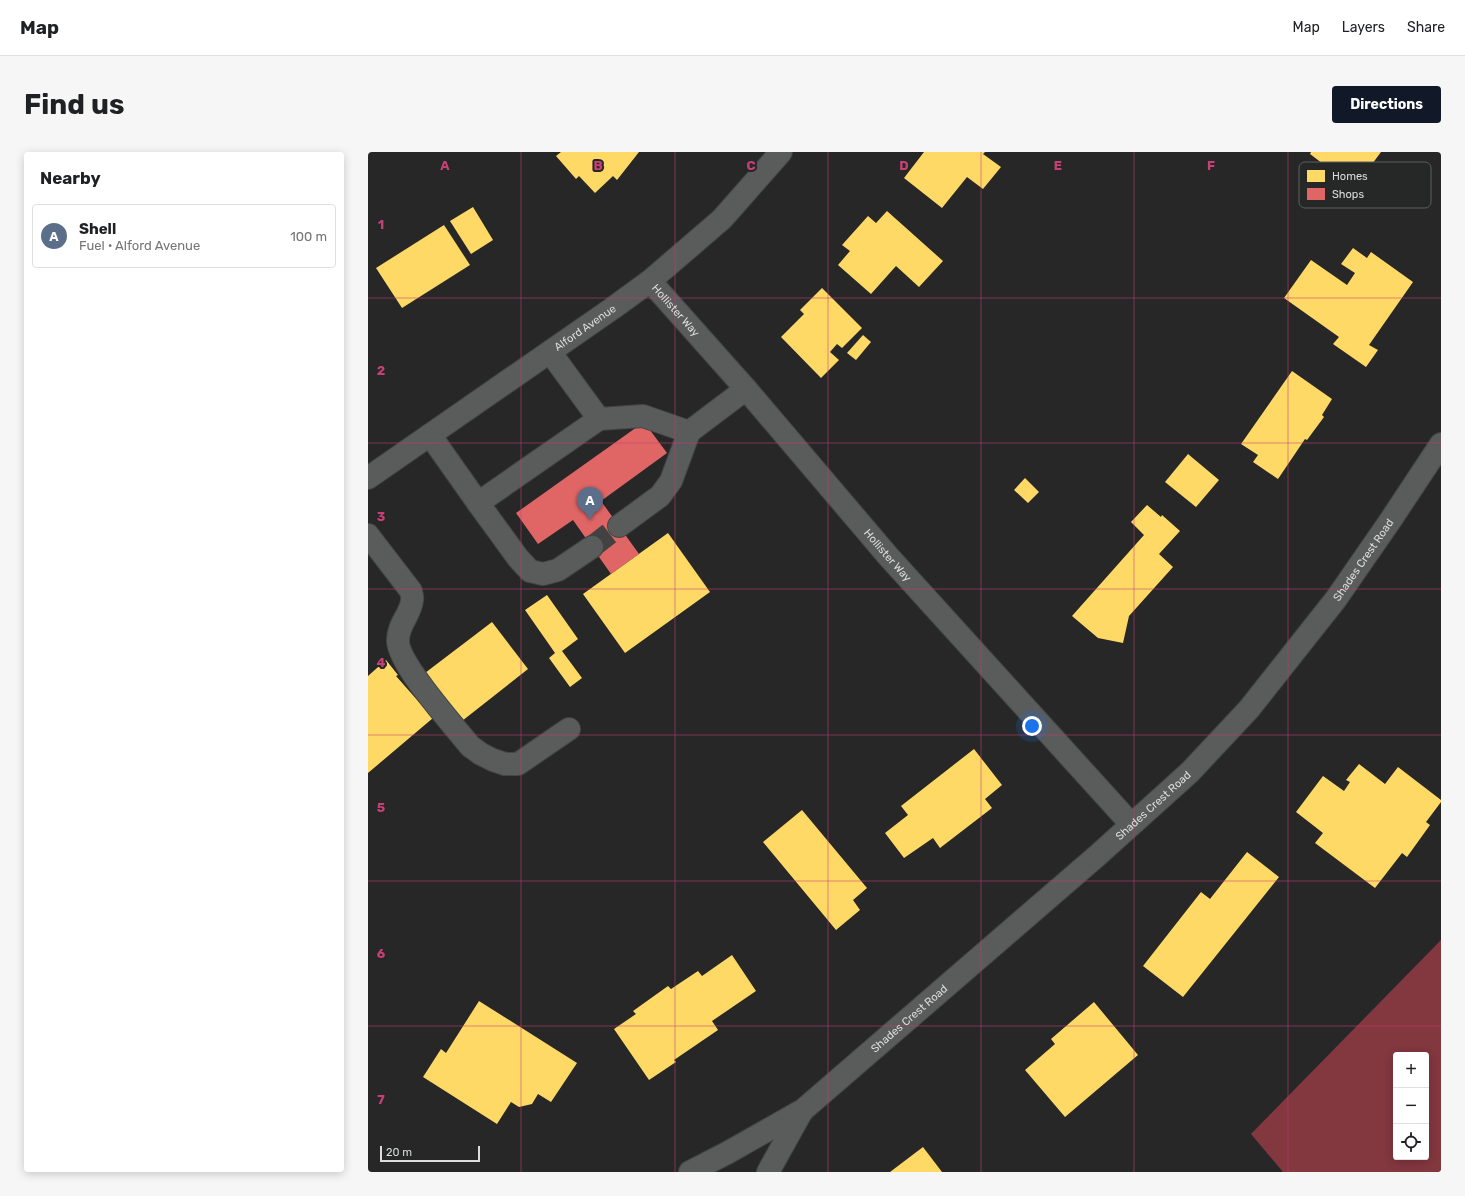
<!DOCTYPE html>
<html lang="en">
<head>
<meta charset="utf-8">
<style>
  body { margin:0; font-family:Rubik,sans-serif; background:#f6f6f6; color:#202124 }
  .controls { position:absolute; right:12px; bottom:12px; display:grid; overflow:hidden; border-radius:4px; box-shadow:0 2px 10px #0003 }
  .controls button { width:36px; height:36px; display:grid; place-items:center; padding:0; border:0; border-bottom:1px solid #e0e0e0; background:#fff; color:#202124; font:20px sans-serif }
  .scale { position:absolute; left:12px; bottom:10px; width:100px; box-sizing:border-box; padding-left:4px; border:2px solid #dbdddc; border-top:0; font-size:11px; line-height:14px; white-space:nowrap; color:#dbdddc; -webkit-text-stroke:3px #262827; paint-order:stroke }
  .you { position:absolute; left:664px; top:574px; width:14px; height:14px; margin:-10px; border:3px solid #fff; border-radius:50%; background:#1a73e8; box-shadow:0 0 0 6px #1a73e833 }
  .badge { display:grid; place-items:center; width:26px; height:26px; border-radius:50%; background:#111827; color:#fff; font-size:13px; font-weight:700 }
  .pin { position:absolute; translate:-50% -33px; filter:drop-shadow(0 1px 2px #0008) }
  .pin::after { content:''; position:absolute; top:21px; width:14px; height:12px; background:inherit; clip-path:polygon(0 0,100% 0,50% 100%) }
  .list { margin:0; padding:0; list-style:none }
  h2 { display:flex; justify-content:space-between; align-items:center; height:52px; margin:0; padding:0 16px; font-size:17px }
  h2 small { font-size:13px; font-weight:400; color:#757577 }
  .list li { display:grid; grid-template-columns:26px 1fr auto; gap:12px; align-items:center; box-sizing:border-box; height:64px; margin:0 8px 8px; padding:0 8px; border:1px solid #e0e0e0; border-radius:4px }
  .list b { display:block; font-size:15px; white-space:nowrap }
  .list p { margin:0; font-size:13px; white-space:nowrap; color:#757577 }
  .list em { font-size:13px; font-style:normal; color:#757577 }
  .icon { flex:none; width:22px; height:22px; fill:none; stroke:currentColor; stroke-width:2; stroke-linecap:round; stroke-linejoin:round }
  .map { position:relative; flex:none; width:1073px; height:1020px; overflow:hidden; border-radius:4px }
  header { display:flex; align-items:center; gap:24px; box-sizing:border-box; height:56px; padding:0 20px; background:#fff; border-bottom:1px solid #e0e0e0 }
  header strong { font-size:19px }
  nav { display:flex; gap:22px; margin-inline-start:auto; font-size:14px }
  .intro { display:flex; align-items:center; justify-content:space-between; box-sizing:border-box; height:96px; padding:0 24px }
  h1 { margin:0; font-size:28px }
  .button { padding:10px 18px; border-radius:4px; background:#111827; color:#fff; font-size:14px; font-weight:700 }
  main { display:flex; gap:24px; padding:0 24px }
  aside { flex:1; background:#fff; border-radius:4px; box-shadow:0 2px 10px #0003 }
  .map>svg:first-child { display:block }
</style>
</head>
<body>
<header>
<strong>Map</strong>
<nav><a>Map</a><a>Layers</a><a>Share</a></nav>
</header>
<div class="intro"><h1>Find us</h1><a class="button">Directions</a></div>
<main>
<aside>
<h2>Nearby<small></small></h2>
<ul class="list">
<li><span class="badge" style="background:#5c6f8a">A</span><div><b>Shell</b><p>Fuel · Alford Avenue</p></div><em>100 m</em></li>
</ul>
</aside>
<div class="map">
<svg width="1073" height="1020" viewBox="0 0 1073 1020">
  <rect width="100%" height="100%" fill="#272727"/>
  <path fill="#83373f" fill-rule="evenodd" d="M1073,788V1020H915L883,982ZM1028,903H1058V1005H1028Z"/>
  <g fill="#ffd966">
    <polygon points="193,0 271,0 249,28 245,24 227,41 211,24 208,27 188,4"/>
    <polygon points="556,0 617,0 615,2 633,15 615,37 599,25 574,56 536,26"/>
    <polygon points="943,0 1013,0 987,35 981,30 976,36 962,26 967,21 942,2"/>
    <polygon points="105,55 125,88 103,102 82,69"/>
    <polygon points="519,59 575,109 551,135 528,114 503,142 470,113 482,99 474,93 500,64 508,71"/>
    <polygon points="76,73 102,113 34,156 8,116"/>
    <polygon points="985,96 999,106 1003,100 1045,130 1001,193 1010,198 998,215 965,192 971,185 916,146 943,108 979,133 987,121 973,112"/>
    <polygon points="454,136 494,176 474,196 469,192 462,200 471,208 453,226 413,185 436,162 432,158"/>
    <polygon points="495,183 503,190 488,208 479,201"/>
    <polygon points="924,219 964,247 954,263 956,265 939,288 937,287 910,327 885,310 890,303 873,292"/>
    <polygon points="820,302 851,328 828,355 797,330"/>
    <polygon points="657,326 671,340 660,351 646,338"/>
    <polygon points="779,353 793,365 794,363 812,379 791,402 805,415 761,464 755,491 730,486 704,464 776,383 763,370"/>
    <polygon points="300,381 342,440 257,501 215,442"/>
    <polygon points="179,443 210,487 194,499 214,526 202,535 181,506 187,501 157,458"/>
    <polygon points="124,470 160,517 94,569 57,521"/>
    <polygon points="18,508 30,523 28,524 65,566 0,621 0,524"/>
    <polygon points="606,597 634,633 617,647 624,656 572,696 565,686 536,706 517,681 540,663 533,654"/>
    <polygon points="991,612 1017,632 1030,615 1073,648 1073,650 1058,670 1062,673 1039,705 1034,701 1007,736 947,691 955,681 928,660 955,624 976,639 982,630 978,628"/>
    <polygon points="434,658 499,736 485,748 492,758 468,778 395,690"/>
    <polygon points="879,700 911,725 815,845 775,814 833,740 842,747"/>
    <polygon points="364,803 388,839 344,869 350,878 306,908 308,910 281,928 246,877 268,862 265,859 300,834 303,837 330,819 334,824"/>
    <polygon points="111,849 209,911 183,950 170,942 164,952 151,955 143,950 129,972 55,925 73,897 78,901"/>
    <polygon points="726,850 770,903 697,965 657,918 687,892 683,887"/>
    <polygon points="555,995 574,1020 522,1020"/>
  </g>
  <polygon fill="#e06666" points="276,270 299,301 233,349 271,402 243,422 205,368 170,392 148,361"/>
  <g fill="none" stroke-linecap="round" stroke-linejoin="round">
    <polyline stroke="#424242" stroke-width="22" stroke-dasharray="22 11" stroke-linecap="butt" points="224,395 251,374"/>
    <defs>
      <g id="minor">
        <path id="s1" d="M282,129L378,237L520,404L763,672"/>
        <polyline points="182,200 231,267 275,264 321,280 378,237"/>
        <polyline points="62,283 110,351 231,267"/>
        <path id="s2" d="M0,326L245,156L282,129L354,67L413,0"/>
        <polyline points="110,351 150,406 162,419 175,422 190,418 224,395"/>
        <polyline points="251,374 292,344 303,329 321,280"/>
        <path d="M0,383L43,439C43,441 45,445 44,448C43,462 30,472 30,488C29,511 86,574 102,594L113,602L125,608L137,612H150L201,577"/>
        <path id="s3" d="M322,1020L359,1001L435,958L730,703L822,620L881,557L968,447L1022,369L1073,292"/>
        <polyline points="400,1020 434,959"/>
      </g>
    </defs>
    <use href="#minor" stroke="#444545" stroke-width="24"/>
    <use href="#minor" stroke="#5a5b5b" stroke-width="22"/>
  </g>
  <path fill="none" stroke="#c73f75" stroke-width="1" stroke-opacity="0.55" d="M153,0V1020M307,0V1020M460,0V1020M613,0V1020M766,0V1020M920,0V1020M0,146H1073M0,291H1073M0,437H1073M0,583H1073M0,729H1073M0,874H1073"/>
  <g text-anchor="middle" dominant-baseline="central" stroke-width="4" stroke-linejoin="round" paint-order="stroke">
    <g font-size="11" fill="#dbdddc" stroke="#262827">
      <text stroke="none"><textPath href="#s1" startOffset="39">Hollister Way</textPath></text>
      <text stroke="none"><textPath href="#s2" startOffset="264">Alford Avenue</textPath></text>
      <text stroke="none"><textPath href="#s1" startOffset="363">Hollister Way</textPath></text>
      <text stroke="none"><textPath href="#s3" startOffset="917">Shades Crest Road</textPath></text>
      <text stroke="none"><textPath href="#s3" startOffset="593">Shades Crest Road</textPath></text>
      <text stroke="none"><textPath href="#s3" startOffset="269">Shades Crest Road</textPath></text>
    </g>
  </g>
  <rect x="931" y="10" width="132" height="46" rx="6" fill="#262827" stroke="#5c5e5d" stroke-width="1"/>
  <rect x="939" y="18" width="18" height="12" fill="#ffd966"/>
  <rect x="939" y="36" width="18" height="12" fill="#e06666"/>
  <g font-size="11" fill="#dbdddc">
    <text x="964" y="28">Homes</text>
    <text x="964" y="46">Shops</text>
  </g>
  <g font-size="13" text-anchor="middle" font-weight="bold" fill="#c73f75" stroke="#262827" stroke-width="4" stroke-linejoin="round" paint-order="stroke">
    <text x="77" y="18">A</text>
    <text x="230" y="18">B</text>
    <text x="383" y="18">C</text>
    <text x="536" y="18">D</text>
    <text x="690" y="18">E</text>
    <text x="843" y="18">F</text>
    <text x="13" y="77">1</text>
    <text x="13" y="223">2</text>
    <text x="13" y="369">3</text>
    <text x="13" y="515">4</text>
    <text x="13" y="660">5</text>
    <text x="13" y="806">6</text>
    <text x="13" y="952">7</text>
  </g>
</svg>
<div class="controls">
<button>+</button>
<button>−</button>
<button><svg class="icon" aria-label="locate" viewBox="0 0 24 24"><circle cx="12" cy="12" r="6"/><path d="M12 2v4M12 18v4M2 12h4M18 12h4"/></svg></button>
</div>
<div class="scale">20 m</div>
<div class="you"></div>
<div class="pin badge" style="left:222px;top:368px;background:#5c6f8a">A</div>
</div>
</main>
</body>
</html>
